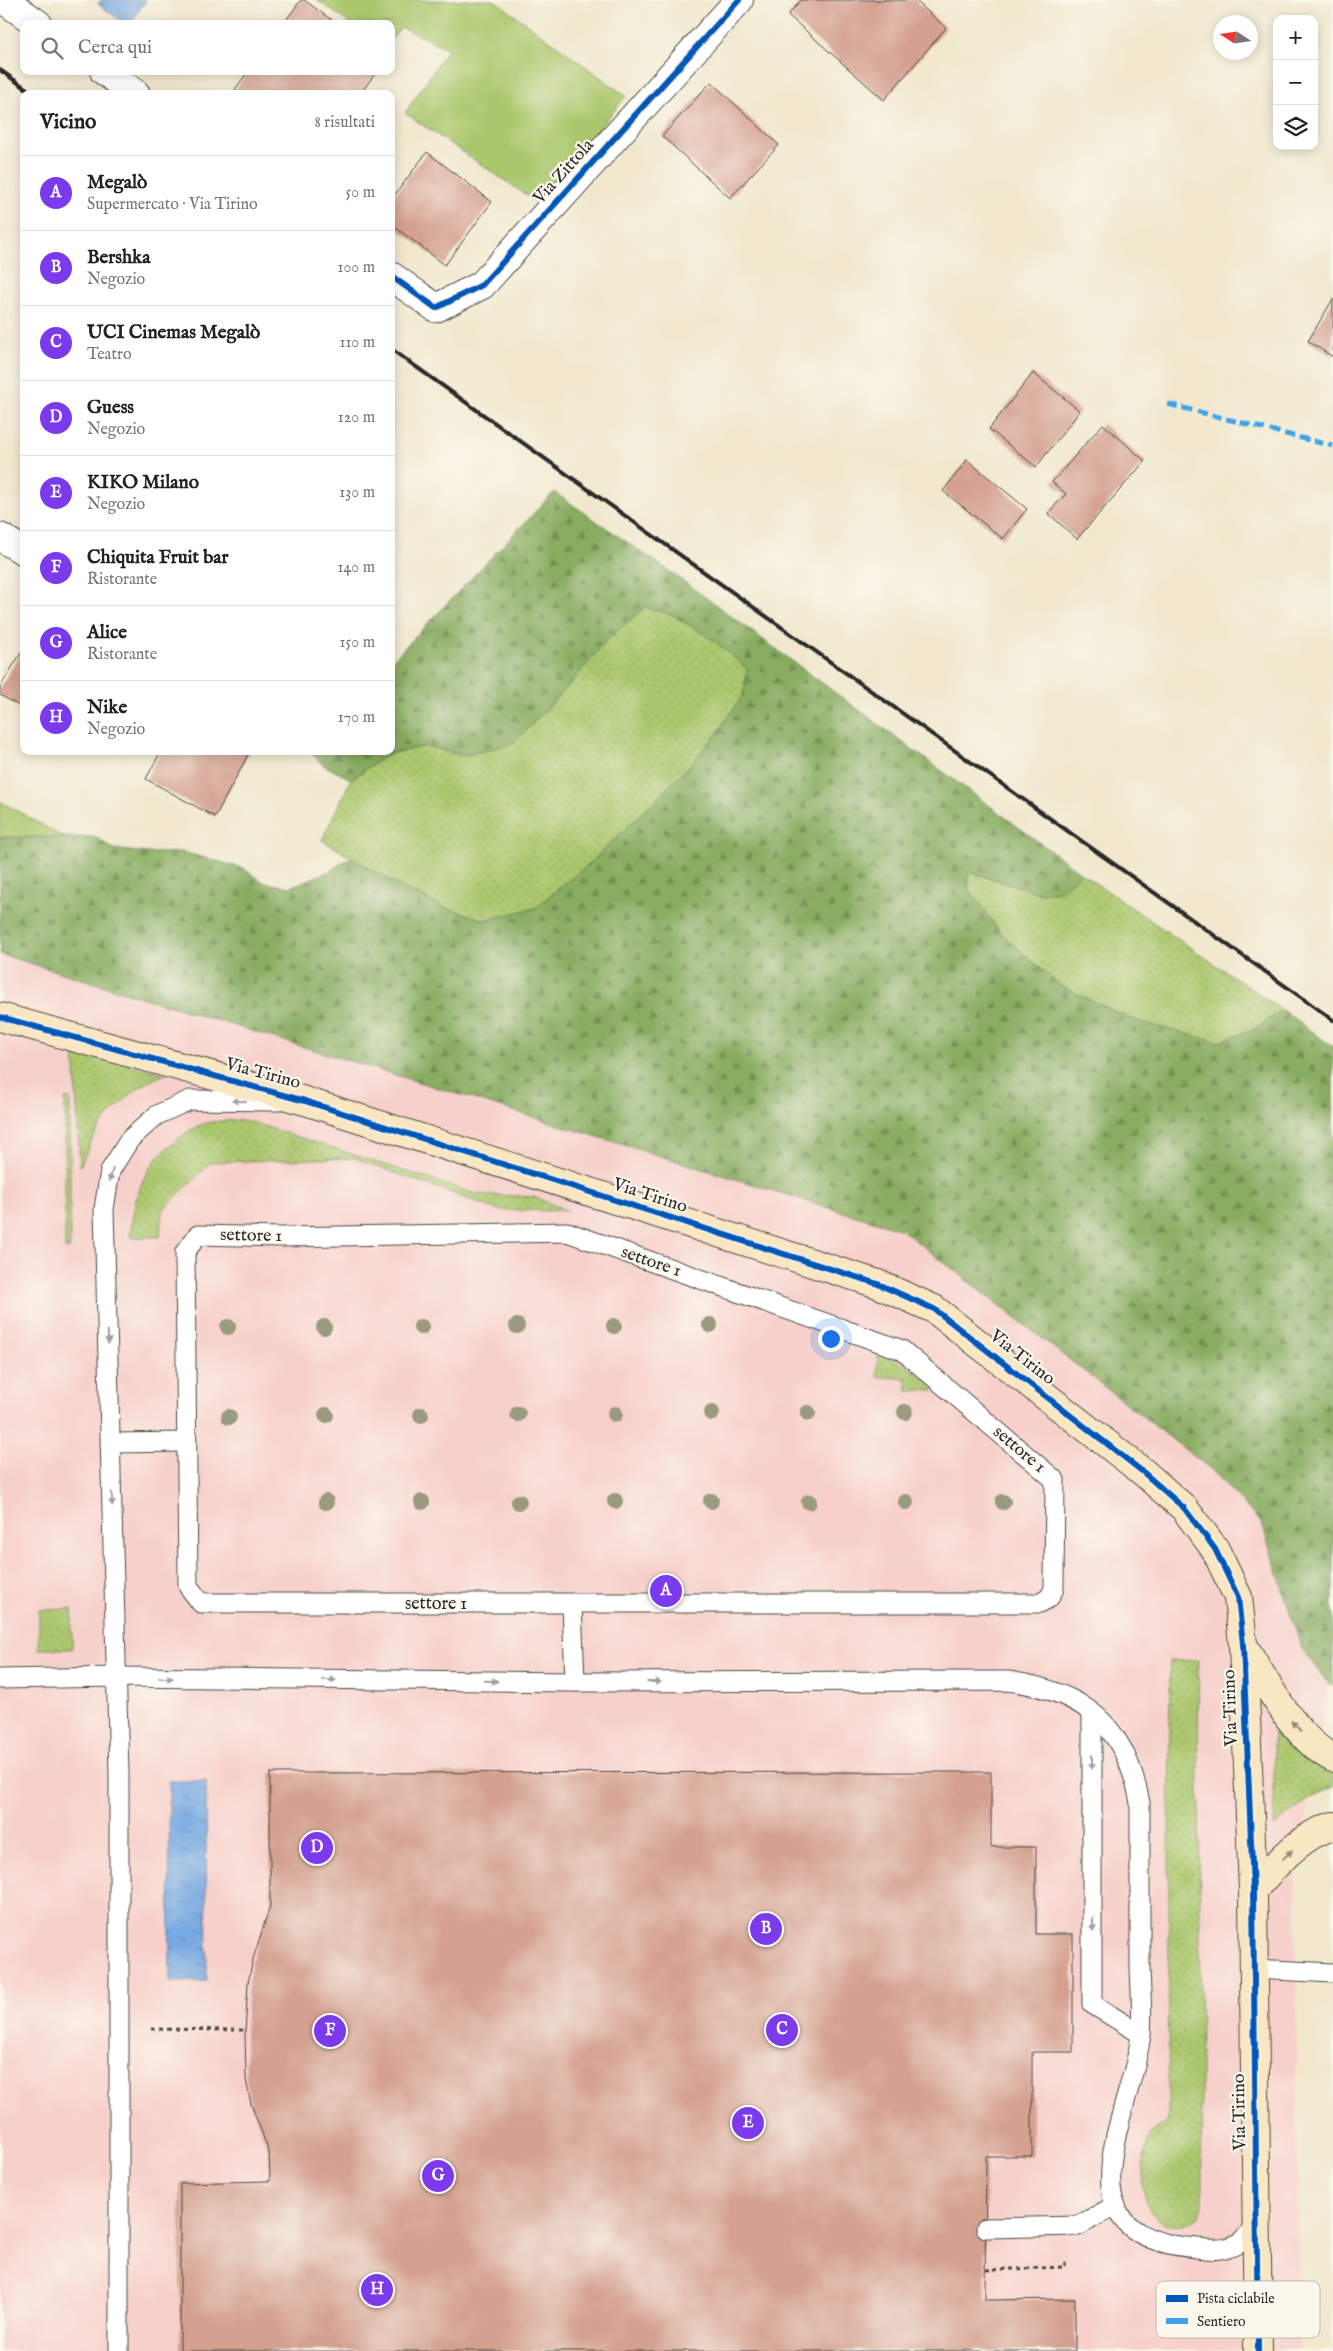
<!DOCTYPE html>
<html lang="it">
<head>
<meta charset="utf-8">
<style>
  body { margin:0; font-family:"IM FELL English",serif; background:#f6f6f6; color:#222 }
  .controls { position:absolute; right:15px; top:15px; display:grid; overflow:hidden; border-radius:10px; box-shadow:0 2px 12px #0003 }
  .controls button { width:45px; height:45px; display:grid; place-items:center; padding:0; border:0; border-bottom:1px solid #e0e0e0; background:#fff; color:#222; font:25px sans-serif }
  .compass { position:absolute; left:1213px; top:15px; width:45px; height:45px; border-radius:50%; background:#fff; box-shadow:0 2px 12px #0003; rotate:282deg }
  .you { position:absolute; left:830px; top:1338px; width:18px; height:18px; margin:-12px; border:4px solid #fff; border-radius:50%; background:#1a73e8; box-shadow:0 0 0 8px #1a73e833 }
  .badge { display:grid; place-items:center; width:32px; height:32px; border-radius:50%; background:#7c3aed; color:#fff; font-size:16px; font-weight:700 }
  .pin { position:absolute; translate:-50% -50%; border:2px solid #fff; box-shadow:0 1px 5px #0006 }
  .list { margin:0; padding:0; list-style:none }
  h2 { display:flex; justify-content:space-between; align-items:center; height:65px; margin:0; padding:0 20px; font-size:21px }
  h2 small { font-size:16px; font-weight:400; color:#767676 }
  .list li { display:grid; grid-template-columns:32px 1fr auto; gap:15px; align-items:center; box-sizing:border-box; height:75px; padding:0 20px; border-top:1px solid #e0e0e0 }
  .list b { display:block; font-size:19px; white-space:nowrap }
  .list p { margin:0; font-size:16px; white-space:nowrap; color:#767676 }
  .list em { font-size:16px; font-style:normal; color:#767676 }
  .icon { flex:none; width:28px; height:28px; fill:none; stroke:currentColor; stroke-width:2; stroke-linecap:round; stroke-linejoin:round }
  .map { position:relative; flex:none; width:1333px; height:2351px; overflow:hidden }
  .search { position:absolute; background:#fff; box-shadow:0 2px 12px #0003; left:20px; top:20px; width:375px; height:55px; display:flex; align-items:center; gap:12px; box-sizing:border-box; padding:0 18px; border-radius:10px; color:#767676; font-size:19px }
  .panel { position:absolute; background:#fff; box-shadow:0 2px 12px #0003; left:20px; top:90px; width:375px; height:665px; border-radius:10px }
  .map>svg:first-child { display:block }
</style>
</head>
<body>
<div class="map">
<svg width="1333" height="2351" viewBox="0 0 1333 2351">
  <defs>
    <pattern id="grass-dots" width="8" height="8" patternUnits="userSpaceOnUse" patternTransform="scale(1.25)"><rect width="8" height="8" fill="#abc76d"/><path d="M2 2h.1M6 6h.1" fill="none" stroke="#93ab5f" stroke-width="1.8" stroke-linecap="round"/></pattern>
    <pattern id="forest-firs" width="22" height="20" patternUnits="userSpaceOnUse" patternTransform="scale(1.25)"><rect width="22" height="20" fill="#88ac60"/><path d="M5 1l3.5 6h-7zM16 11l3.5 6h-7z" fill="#6f8c4f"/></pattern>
    <pattern id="water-ripples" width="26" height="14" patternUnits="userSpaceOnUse" patternTransform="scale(1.25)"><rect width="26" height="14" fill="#77a9e2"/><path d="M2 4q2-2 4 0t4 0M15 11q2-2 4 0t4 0" fill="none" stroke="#628ab7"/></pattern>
  </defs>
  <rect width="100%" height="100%" fill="#fbf7ec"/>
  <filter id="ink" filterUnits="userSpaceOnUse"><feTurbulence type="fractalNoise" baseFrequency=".02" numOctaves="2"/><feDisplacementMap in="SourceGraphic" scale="10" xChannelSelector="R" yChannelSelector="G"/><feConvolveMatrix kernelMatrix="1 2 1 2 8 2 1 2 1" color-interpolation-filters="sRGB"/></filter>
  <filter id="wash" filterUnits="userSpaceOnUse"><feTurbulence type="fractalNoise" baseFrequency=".0096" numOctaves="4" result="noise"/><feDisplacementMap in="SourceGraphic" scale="20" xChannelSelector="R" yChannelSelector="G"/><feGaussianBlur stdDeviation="1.12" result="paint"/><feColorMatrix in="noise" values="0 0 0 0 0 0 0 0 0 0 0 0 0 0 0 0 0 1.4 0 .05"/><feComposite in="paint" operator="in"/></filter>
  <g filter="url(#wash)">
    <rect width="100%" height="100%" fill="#f1e8ce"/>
    <polygon fill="#f7d0cb" points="0,954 902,1230 1333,1521 1333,1661 1296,1874 1298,2351 0,2351"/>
    <g fill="url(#grass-dots)" stroke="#6b794c">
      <polygon points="645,607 673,615 715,641 747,669 744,693 718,732 684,772 589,864 535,908 485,920 443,907 394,883 322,840 351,779 388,754 426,746 463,756 514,743 561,694 608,639"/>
      <polygon points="968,871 997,880 1059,891 1081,873 1282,1010 1256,1029 1218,1042 1136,1021 1062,987 1002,935 969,889"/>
      <path d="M74,1051L167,1074C139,1081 103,1117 91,1142C87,1150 84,1159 80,1167Z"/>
      <rect x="65" y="1099" width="5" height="150"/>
      <path d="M233,1120L248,1121L476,1194L534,1197L568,1211L498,1210L354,1158L211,1162L162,1211L160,1237H130C134,1196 142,1166 177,1140C186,1133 195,1126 207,1123C215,1121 225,1121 233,1120Z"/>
      <polygon points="878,1352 908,1367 935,1385 934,1390 907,1391 906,1378 877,1377"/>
      <polygon points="72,1609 72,1649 39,1649 39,1610"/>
      <path d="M1198,1660L1202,2208L1200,2217C1176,2234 1153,2225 1144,2196C1141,2185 1143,2173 1144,2162C1145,2154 1146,2142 1151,2135C1155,2129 1162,2125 1168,2121L1170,1661Z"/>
      <polygon points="1274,1729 1311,1761 1333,1775 1333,1788 1312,1797 1274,1826"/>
    </g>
    <polygon fill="url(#forest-firs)" stroke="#5a6c46" points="554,492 675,575 1081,873 1060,891 1039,893 968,871 969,889 1002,935 1062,987 1136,1021 1218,1042 1256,1029 1282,1010 1333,1047 1333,1686 1326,1681 1302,1649 1262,1524 1213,1471 902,1230 0,954 0,837 95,837 114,849 147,853 182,852 243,868 265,883 290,887 328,872 350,858 394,883 443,907 485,920 535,908 589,864 684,772 718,732 744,693 747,669 715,641 673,615 645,607 608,639 561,694 514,743 463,756 426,746 388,754 351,779 323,765 310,751 391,751 391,662"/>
    <g fill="#abc76d" stroke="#6b794c">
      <polygon points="317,0 494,0 626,96 538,203 405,113 448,49 401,27 391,40 391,24 351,24"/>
      <polygon points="0,801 63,837 0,837"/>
    </g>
    <g fill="url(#water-ripples)" stroke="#516a86">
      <polygon points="101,0 146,0 130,24 125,24 98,4"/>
      <polygon points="169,1781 206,1781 207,1981 170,1982"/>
    </g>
    <g id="blocks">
      <g fill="#d4a090">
        <polygon points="301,0 304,0 337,24 283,24"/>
        <polygon points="801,0 915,0 946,28 884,100 788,15"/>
        <polygon points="248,71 377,71 360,94 232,94"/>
        <polygon points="711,82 779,145 730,198 662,136"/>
        <polygon points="427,152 492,202 445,265 391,224 391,200"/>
        <polygon points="1333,299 1333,357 1308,341"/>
        <polygon points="1033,373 1080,411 1036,467 989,429"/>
        <polygon points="1103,424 1145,461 1077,539 1048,513 1066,494 1052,482"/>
        <polygon points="967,460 1027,509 1003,539 943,491"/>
        <polygon points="24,648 24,709 0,695 0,687"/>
        <polygon points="161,751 250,751 215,817 146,779"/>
        <polygon points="991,1772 991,1847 1036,1847 1036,1934 1073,1934 1073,2052 1032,2052 1032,2156 986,2156 985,2300 1075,2299 1075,2351 180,2351 180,2183 270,2181 269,2152 251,2104 246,2080 245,2033 248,1983 253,1959 270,1906 270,1773"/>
      </g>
    </g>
  </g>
  <g filter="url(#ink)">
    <use href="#blocks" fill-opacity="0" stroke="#494743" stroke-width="1"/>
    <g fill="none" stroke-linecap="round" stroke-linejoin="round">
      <defs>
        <g id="lane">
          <polygon points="567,1232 902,1350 1055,1480 1054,1589 1049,1598 1040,1603 201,1603 188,1586 185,1252 198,1235 281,1237"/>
          <polyline points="110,1443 187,1442"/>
          <polyline points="572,1604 575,1682"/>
          <path d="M0,1679L118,1677L575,1682L1008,1681C1084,1691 1126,1726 1140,1803C1140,1856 1140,1909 1140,1962C1140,1985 1143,2010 1141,2034C1136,2081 1107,2139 1111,2186C1114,2233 1157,2245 1197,2248C1208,2249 1219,2251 1230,2247C1241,2244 1249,2234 1257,2226"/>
          <polyline points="1092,1713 1092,2004 1141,2034"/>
          <polyline points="1254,1969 1333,1973"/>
          <polyline points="986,2228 1078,2226 1116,2205"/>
          <polyline points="119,2351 119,1773 104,1209 110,1171 130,1139 157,1115 190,1100 277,1101"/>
        </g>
        <g id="street">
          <polyline points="4,0 38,24"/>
          <polyline points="104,71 136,94"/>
          <polyline points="391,276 436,308 482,285 739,0"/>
          <polyline points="0,537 24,551"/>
        </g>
        <g id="secondary">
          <polyline points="0,1017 305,1101 878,1284 934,1309 1143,1472 1184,1508 1215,1549 1238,1597 1243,1644 1253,1890 1258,2351"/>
          <path d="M1243,1645C1265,1680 1295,1740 1333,1758"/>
          <path d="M1253,1890C1275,1866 1300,1835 1333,1826"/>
        </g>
      </defs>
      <use href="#lane" stroke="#494743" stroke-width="21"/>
      <use href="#street" stroke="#494743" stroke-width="30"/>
      <use href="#secondary" stroke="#494743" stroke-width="30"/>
      <g stroke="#494743" stroke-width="3" stroke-dasharray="4 4" stroke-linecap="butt">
        <polyline points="151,2029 245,2030"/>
        <polyline points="986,2270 1065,2267 1065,2258"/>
      </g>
      <use href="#lane" stroke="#fff" stroke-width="19"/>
      <use href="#street" stroke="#fff" stroke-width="28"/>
      <use href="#secondary" stroke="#f9e7c3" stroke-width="28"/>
      <g stroke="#2b2b2b" stroke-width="4">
        <polyline points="0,70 34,94"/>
        <polyline points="391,349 1333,1020"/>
      </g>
      <polyline stroke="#3ea3eb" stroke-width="5" stroke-dasharray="10 5" stroke-linecap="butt" points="1168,404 1333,446"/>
      <defs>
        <g id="cycleway">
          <polyline points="391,276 436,308 482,285 739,0"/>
          <polyline points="0,1017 305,1101 878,1284 934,1309 1143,1472 1184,1508 1215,1549 1238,1597 1243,1644 1253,1890 1258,2351"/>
        </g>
      </defs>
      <use href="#cycleway" stroke="#fbf7ec" stroke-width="9"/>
      <use href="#cycleway" stroke="#0057b8" stroke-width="6"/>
    </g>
    <g fill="#999a7f">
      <circle cx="710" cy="1325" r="8"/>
      <circle cx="517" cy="1326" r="8"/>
      <circle cx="614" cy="1326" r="8"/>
      <circle cx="228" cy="1327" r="8"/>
      <circle cx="324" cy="1327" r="8"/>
      <circle cx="421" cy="1327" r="8"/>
      <circle cx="905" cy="1412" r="8"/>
      <circle cx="712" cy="1413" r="8"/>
      <circle cx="808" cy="1413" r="8"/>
      <circle cx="518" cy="1414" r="8"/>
      <circle cx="615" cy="1414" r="8"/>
      <circle cx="326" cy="1415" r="8"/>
      <circle cx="421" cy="1415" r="8"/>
      <circle cx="229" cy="1417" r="8"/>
      <circle cx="615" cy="1501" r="8"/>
      <circle cx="711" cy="1501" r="8"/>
      <circle cx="326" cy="1502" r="8"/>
      <circle cx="422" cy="1502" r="8"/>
      <circle cx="519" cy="1502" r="8"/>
      <circle cx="809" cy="1502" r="8"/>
      <circle cx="906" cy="1502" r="8"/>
      <circle cx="1003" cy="1502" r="8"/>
    </g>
    <defs><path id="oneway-solid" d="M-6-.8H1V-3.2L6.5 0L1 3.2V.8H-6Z" transform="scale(1.25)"/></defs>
    <g fill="#a0a0a0">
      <use href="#oneway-solid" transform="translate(239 1101) rotate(-179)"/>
      <use href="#oneway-solid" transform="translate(111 1175) rotate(107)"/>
      <use href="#oneway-solid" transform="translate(108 1337) rotate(88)"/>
      <use href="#oneway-solid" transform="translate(112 1499) rotate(88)"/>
      <use href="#oneway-solid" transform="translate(166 1678) rotate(1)"/>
      <use href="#oneway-solid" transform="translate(329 1680) rotate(1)"/>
      <use href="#oneway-solid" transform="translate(491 1681) rotate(1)"/>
      <use href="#oneway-solid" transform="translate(654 1682)"/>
      <use href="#oneway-solid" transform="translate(1092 1762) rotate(90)"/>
      <use href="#oneway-solid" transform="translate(1093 1924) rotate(90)"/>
    </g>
    <g fill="#928977">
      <use href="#oneway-solid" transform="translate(1296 1726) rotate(-135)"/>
      <use href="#oneway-solid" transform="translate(1287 1855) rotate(-43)"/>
    </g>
  </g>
  <g text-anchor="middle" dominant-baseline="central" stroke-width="4.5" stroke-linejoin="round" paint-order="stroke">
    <g font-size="18" fill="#2b2b2b" stroke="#fbf7ec">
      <text transform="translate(564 172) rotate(-48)">Via Zittola</text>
      <text transform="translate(263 1074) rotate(15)">Via Tirino</text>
      <text transform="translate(650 1196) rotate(18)">Via Tirino</text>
      <text transform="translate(251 1236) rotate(1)">settore 1</text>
      <text transform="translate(651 1262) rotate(19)">settore 1</text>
      <text transform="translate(1022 1358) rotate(38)">Via Tirino</text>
      <text transform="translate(1019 1450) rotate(40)">settore 1</text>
      <text x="436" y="1604">settore 1</text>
      <text transform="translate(1231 1708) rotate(-92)">Via Tirino</text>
      <text transform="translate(1240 2112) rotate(-91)">Via Tirino</text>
    </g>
  </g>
  <rect x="1156" y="2281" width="164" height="57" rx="8" fill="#fbf7ec" stroke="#bdbab2" stroke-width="1"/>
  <rect x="1166" y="2295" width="22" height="7" fill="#0057b8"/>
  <rect x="1166" y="2318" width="22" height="6" fill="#3ea3eb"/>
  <g font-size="14" fill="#2b2b2b">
    <text x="1197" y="2303">Pista ciclabile</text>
    <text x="1197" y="2326">Sentiero</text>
  </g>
</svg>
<div class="controls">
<button>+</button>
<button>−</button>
<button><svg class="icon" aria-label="layers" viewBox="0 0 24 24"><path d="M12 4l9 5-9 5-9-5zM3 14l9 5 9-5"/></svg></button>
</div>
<svg class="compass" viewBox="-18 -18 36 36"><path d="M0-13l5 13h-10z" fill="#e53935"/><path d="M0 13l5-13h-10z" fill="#767676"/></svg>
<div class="you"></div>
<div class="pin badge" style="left:666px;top:1591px">A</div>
<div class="pin badge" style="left:766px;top:1929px">B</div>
<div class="pin badge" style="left:782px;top:2030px">C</div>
<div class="pin badge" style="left:317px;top:1848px">D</div>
<div class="pin badge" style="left:748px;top:2123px">E</div>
<div class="pin badge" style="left:330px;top:2031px">F</div>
<div class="pin badge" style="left:438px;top:2176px">G</div>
<div class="pin badge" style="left:377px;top:2290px">H</div>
<div class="search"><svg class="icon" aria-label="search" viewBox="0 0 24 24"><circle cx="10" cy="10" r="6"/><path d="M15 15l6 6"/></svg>Cerca qui</div>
<section class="panel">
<h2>Vicino<small>8 risultati</small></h2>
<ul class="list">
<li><span class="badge">A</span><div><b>Megalò</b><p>Supermercato · Via Tirino</p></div><em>50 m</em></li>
<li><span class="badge">B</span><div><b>Bershka</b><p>Negozio</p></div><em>100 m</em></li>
<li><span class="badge">C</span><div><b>UCI Cinemas Megalò</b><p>Teatro</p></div><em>110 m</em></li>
<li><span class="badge">D</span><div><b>Guess</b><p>Negozio</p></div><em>120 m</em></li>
<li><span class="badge">E</span><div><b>KIKO Milano</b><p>Negozio</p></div><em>130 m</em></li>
<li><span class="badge">F</span><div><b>Chiquita Fruit bar</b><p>Ristorante</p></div><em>140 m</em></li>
<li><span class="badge">G</span><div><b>Alice</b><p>Ristorante</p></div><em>150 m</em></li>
<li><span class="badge">H</span><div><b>Nike</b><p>Negozio</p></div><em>170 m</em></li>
</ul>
</section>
</div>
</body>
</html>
